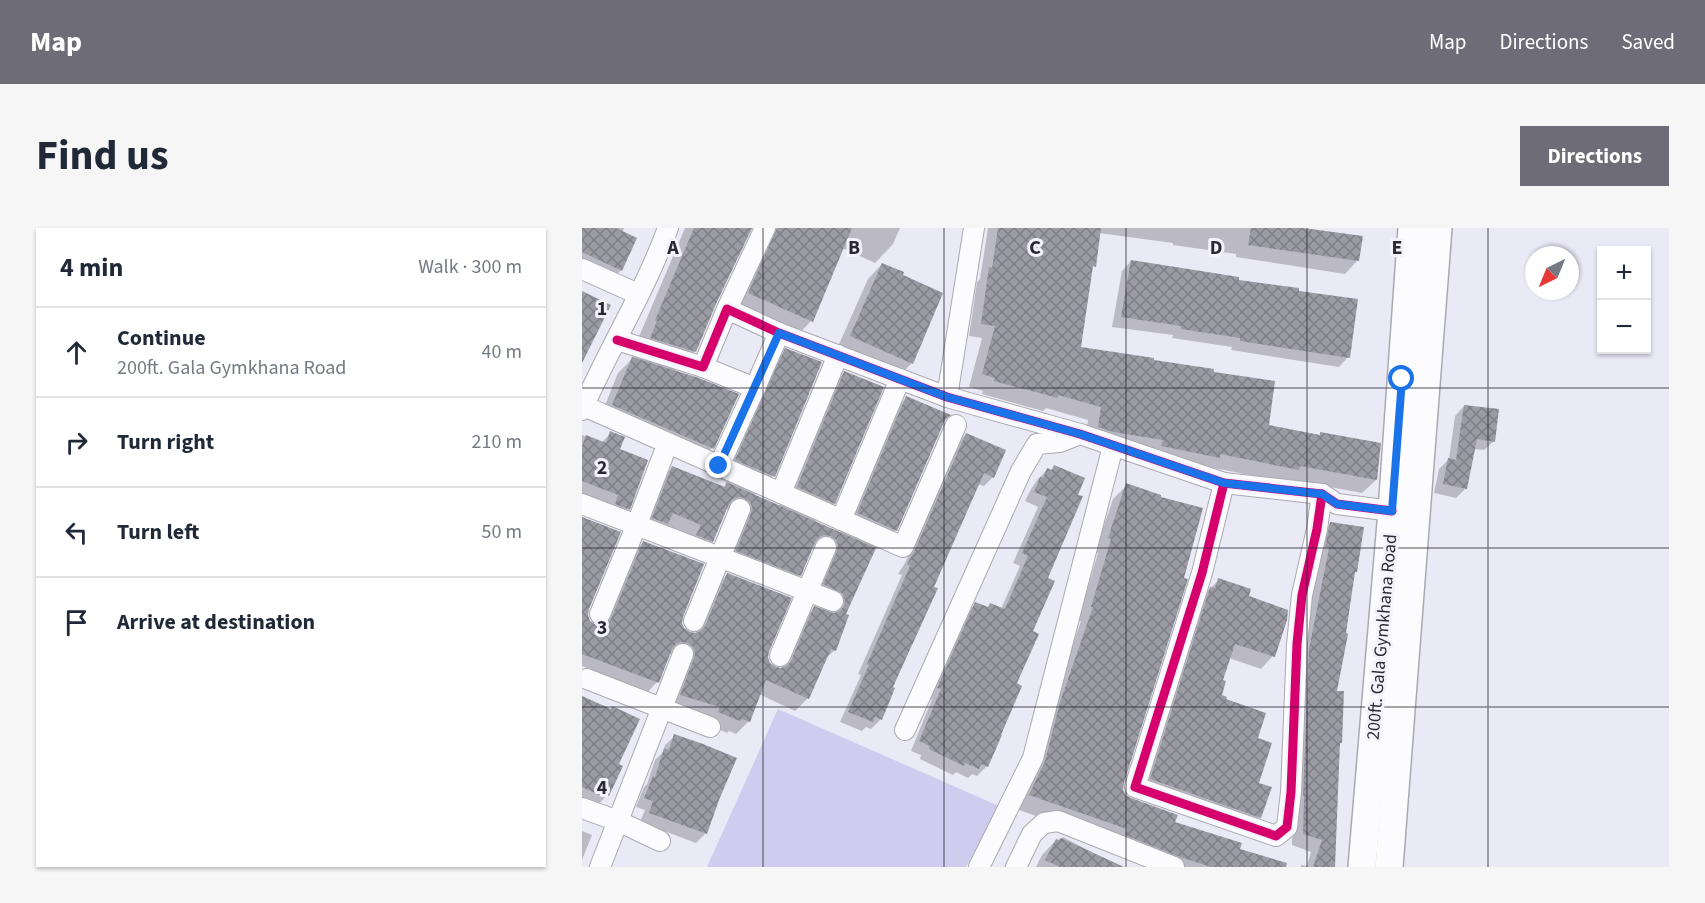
<!DOCTYPE html>
<html lang="en">
<head>
<meta charset="utf-8">
<style>
  body { margin:0; font-family:"Source Sans 3",sans-serif; background:#f6f6f7; color:#1f2937 }
  .controls { position:absolute; right:18px; top:18px; display:grid; overflow:hidden; border-radius:0px; box-shadow:0 2px 4px #0004 }
  .controls button { width:54px; height:54px; display:grid; place-items:center; padding:0; border:0; border-bottom:2px solid #e0e1e3; background:#fff; color:#1f2937; font:30px sans-serif }
  .compass { position:absolute; left:943px; top:18px; width:54px; height:54px; border-radius:50%; background:#fff; box-shadow:0 2px 4px #0004; rotate:223deg }
  .stop { position:absolute; width:18px; height:18px; margin:-14px; border:4px solid #1a73e8; border-radius:50%; background:#fff }
  .stop.end { background:#1a73e8; border-color:#fff; box-shadow:0 2px 6px #0008 }
  .list { margin:0; padding:0; list-style:none }
  h2 { display:flex; justify-content:space-between; align-items:center; height:78px; margin:0; padding:0 24px; font-size:26px }
  h2 small { font-size:20px; font-weight:400; color:#747a83 }
  .list li { display:grid; grid-template-columns:39px 1fr auto; gap:18px; align-items:center; box-sizing:border-box; height:90px; padding:0 24px; border-top:2px solid #e0e1e3 }
  .list b { display:block; font-size:22px; white-space:nowrap }
  .list p { margin:0; font-size:20px; white-space:nowrap; color:#747a83 }
  .list em { font-size:20px; font-style:normal; color:#747a83 }
  .icon { flex:none; width:33px; height:33px; fill:none; stroke:currentColor; stroke-width:2; stroke-linecap:round; stroke-linejoin:round }
  .map { position:relative; flex:none; width:1087px; height:639px; overflow:hidden; border-radius:0px }
  header { display:flex; align-items:center; gap:36px; box-sizing:border-box; height:84px; padding:0 30px; background:#6e6d77; color:#fff }
  header strong { font-size:28px }
  nav { display:flex; gap:33px; margin-inline-start:auto; font-size:21px }
  .intro { display:flex; align-items:center; justify-content:space-between; box-sizing:border-box; height:144px; padding:0 36px }
  h1 { margin:0; font-size:42px }
  .button { padding:15px 27px; border-radius:0px; background:#6e6d77; color:#fff; font-size:21px; font-weight:700 }
  main { display:flex; gap:36px; padding:0 36px }
  aside { flex:1; background:#fff; border-radius:0px; box-shadow:0 2px 4px #0004 }
  .map>svg:first-child { display:block }
</style>
</head>
<body>
<header>
<strong>Map</strong>
<nav><a>Map</a><a>Directions</a><a>Saved</a></nav>
</header>
<div class="intro"><h1>Find us</h1><a class="button">Directions</a></div>
<main>
<aside>
<h2>4 min<small>Walk · 300 m</small></h2>
<ul class="list">
<li><svg class="icon" aria-label="ahead" viewBox="0 0 24 24"><path d="M12 20V5M6 11l6-6 6 6"/></svg><div><b>Continue</b><p>200ft. Gala Gymkhana Road</p></div><em>40 m</em></li>
<li><svg class="icon" aria-label="right" viewBox="0 0 24 24"><path d="M7 20v-9h11M14 6l5 5-5 5"/></svg><div><b>Turn right</b></div><em>210 m</em></li>
<li><svg class="icon" aria-label="left" viewBox="0 0 24 24"><path d="M17 20v-9H6M10 6l-5 5 5 5"/></svg><div><b>Turn left</b></div><em>50 m</em></li>
<li><svg class="icon" aria-label="arrive" viewBox="0 0 24 24"><path d="M6 21V4h12l-3 4 3 4H6"/></svg><div><b>Arrive at destination</b></div></li>
</ul>
</aside>
<div class="map">
<svg width="1087" height="639" viewBox="0 0 1087 639">
  <defs>
    <pattern id="building-cross-hatch" width="8" height="8" patternUnits="userSpaceOnUse" patternTransform="scale(1.5)"><rect width="8" height="8" fill="#9b9ba4"/><path d="M0 0l8 8M0 8l8-8" fill="none" stroke="#7f7f86"/></pattern>
  </defs>
  <rect width="100%" height="100%" fill="#eae9f6"/>
  <polygon fill="#d0ccef" points="196,481 417,578 384,639 125,639"/>
  <g fill="#0003">
    <polygon points="0,0 42,0 38,11 39,42 24,57 0,46"/>
    <polygon points="103,0 169,0 133,75 113,123 92,144 130,220 116,234 17,192 36,145 52,129 50,128 57,111 56,111"/>
    <polygon points="187,0 318,0 311,16 293,35 260,20 229,93 213,110 150,82"/>
    <polygon points="406,0 715,0 776,32 763,46 654,29 654,26 591,17 591,15 517,5 512,38 509,41 497,121 630,145 685,198 736,208 739,206 794,252 780,265 706,251 702,254 627,239 623,243 503,212 506,192 464,180 461,183 400,166 401,163 387,159 400,110 387,108 395,54 398,51"/>
    <polygon points="549,33 766,129 757,139 649,122 650,119 590,110 591,107 530,99 540,43"/>
    <polygon points="300,36 319,48 359,65 329,136 315,150 254,123 286,51"/>
    <polygon points="204,122 191,248 172,268 197,279 244,163 263,145 252,275 232,294 257,305 306,189 324,170 362,191 314,302 295,321 293,320 262,386 253,422 242,432 226,470 213,483 177,466 167,493 154,506 147,503 145,505 87,479 93,427 86,426 75,454 63,467 6,445 8,441 0,438 0,290 5,388 8,395 19,399 49,327 62,314 99,389 99,395 101,401 107,406 113,406 133,359 145,347 187,436 199,441 220,393 232,380 252,386 248,377 230,369 235,320 230,319 218,347 205,359 142,335 149,282 143,281 130,313 118,326 59,303 78,252 90,239 141,260 146,255 136,250 185,141"/>
    <polygon points="882,178 912,213 902,222 891,221 884,260 874,270 852,265 857,241 867,231 873,188"/>
    <polygon points="29,205 36,221 46,281 34,293 0,270 0,207 19,215"/>
    <polygon points="384,206 411,249 402,258 395,256 309,460 312,461 298,492 289,501 284,499 280,503 258,494 279,447 276,446 320,347 316,346 323,335 375,216"/>
    <polygon points="473,238 464,351 433,456 405,538 395,548 390,546 386,550 374,544 371,547 338,531 339,527 329,523 350,471 347,469 384,385 394,376 405,380 419,381 438,338 431,335 456,279 443,273 449,261 456,251 465,242 468,243"/>
    <polygon points="545,257 540,562 543,568 591,595 656,622 692,639 576,639 532,615 434,581 499,393 496,393 516,325 513,324 531,271"/>
    <polygon points="749,295 774,344 771,346 753,464 754,569 752,639 718,639 720,637 725,638 729,624 710,617 716,434 737,307"/>
    <polygon points="637,352 665,369 691,428 679,441 647,430 639,453 638,468 675,556 678,589 666,602 556,564 624,364"/>
    <polygon points="0,470 35,537 39,538 25,567 16,577 0,573"/>
    <polygon points="93,508 124,605 114,615 58,594 63,582 54,579 62,559 65,556 73,532 81,524 83,517"/>
    <polygon points="0,603 10,607 0,632"/>
    <polygon points="481,609 538,639 454,639 460,627 474,612 477,613"/>
  </g>
  <g fill="url(#building-cross-hatch)">
    <polygon points="0,0 34,0 55,10 40,43 0,24"/>
    <polygon points="112,0 170,0 134,76 114,124 68,110 75,93 73,92"/>
    <polygon points="195,0 270,0 231,94 166,65"/>
    <polygon points="416,0 519,0 514,39 511,38 499,119 572,130 572,132 632,141 632,144 693,153 687,197 738,207 738,204 799,215 795,252 718,238 717,242 638,226 638,230 579,218 581,212 531,204 516,199 519,179 476,167 476,170 412,153 413,150 400,146 413,98 399,96 407,39 410,40"/>
    <polygon points="669,0 721,0 781,8 777,33 666,17"/>
    <polygon points="549,32 657,49 657,52 717,60 717,63 776,71 768,130 658,113 658,110 599,101 599,98 539,89"/>
    <polygon points="300,35 322,44 321,47 361,65 331,136 268,108"/>
    <polygon points="0,63 29,77 0,135"/>
    <polygon points="203,120 240,134 193,249 153,232"/>
    <polygon points="50,129 117,150 157,166 132,221 30,177"/>
    <polygon points="262,143 302,159 253,276 215,259"/>
    <polygon points="324,168 369,187 363,192 315,303 275,285"/>
    <polygon points="882,177 917,181 913,214 895,211 885,261 861,256 866,230 874,232"/>
    <polygon points="28,203 43,209 38,221 66,232 48,282 33,276 36,267 0,253 0,218 4,207 24,215"/>
    <polygon points="384,205 424,222 412,250 402,245 352,359 356,360 311,459 313,460 300,492 293,489 291,494 266,484 287,437 285,436 328,338 325,336 332,324"/>
    <polygon points="472,237 503,250 496,267 501,268 466,350 473,353 451,403 457,406 435,455 440,458 419,507 420,507 406,539 399,536 397,541 383,535 382,538 347,521 348,518 337,513 359,461 355,460 393,374 406,379 408,375 423,381 446,328 440,325 465,269 452,264 458,249 461,250 465,240 470,242"/>
    <polygon points="90,238 143,259 144,254 294,320 264,386 267,387 254,423 249,421 227,471 184,452 168,494 160,491 158,493 136,484 138,479 98,467 112,430 113,425 111,419 106,415 99,414 94,416 90,421 77,455 0,426 0,289 39,304 7,381 6,387 8,393 14,397 20,398 25,396 29,391 61,313 122,336 101,389 100,395 102,400 108,404 114,405 119,403 123,398 145,345 210,370 187,424 186,429 188,435 194,439 199,440 205,438 209,433 232,378 252,385 258,383 262,378 263,372 260,365 241,356 255,323 256,317 254,312 249,308 242,307 237,309 233,314 219,348 154,323 169,285 170,279 168,274 162,270 157,269 151,271 147,276 131,314 114,307 119,297 91,285 86,296 70,290"/>
    <polygon points="544,255 579,267 579,269 621,280 602,350 606,351 542,555 541,562 544,567 549,570 596,587 593,594 660,615 658,621 705,635 704,639 629,639 598,629 543,607 545,601 447,567 463,533 478,474 511,379 509,379 529,311 526,310"/>
    <polygon points="748,294 782,299 775,344 773,344 764,405 766,406 755,463 762,463 760,515 758,515 753,639 731,639 740,612 721,606 722,568 721,568 727,421 747,320 743,319"/>
    <polygon points="636,350 669,361 667,368 706,382 705,392 693,429 653,416 641,452 644,453 640,467 645,469 644,471 684,485 676,510 690,515 677,555 690,559 679,590 568,551 628,359 633,360"/>
    <polygon points="0,468 29,481 30,478 58,491 37,536 41,538 27,568 20,565 19,568 0,559"/>
    <polygon points="92,506 121,516 155,530 137,572 125,606 67,585 71,573 62,570 71,548 73,549 82,520 87,522"/>
    <polygon points="479,610 542,639 478,639 463,632 474,611 477,612"/>
  </g>
  <g fill="none" stroke-linecap="round" stroke-linejoin="round">
    <defs>
      <g id="street">
        <polyline points="0,41 56,66"/>
        <polyline points="145,81 183,0"/>
        <polyline points="35,112 121,139 145,81 197,105 365,169 498,206 642,255 740,266 755,276 810,283"/>
        <polyline points="121,139 173,160 197,105"/>
        <polyline points="365,169 392,0"/>
        <polyline points="2,178 321,319 374,197"/>
        <path d="M0,182C27,120 63,63 86,0"/>
        <polyline points="137,238 173,160"/>
        <polyline points="642,255 620,345 553,559 694,608 705,599 709,564 715,416 720,367 735,301 740,266"/>
        <polyline points="199,265 256,127"/>
        <polyline points="0,276 251,373"/>
        <polyline points="259,292 318,151"/>
        <polyline points="18,386 55,296 82,225"/>
        <polyline points="112,393 158,281"/>
        <polyline points="198,428 244,319"/>
        <polyline points="5,451 128,499"/>
        <polyline points="323,502 439,243 455,216 478,214 498,206"/>
        <polyline points="0,580 36,593 78,613"/>
        <polyline points="18,639 101,426"/>
        <polyline points="397,639 451,530 531,218"/>
        <polyline points="434,639 450,606 462,595 476,593 592,639"/>
      </g>
      <g id="secondary">
        <polyline points="780,639 810,283 830,0"/>
        <polyline points="807,639 856,0"/>
      </g>
    </defs>
    <use href="#street" stroke="#aaa9b2" stroke-width="22"/>
    <use href="#secondary" stroke="#aaa9b2" stroke-width="30"/>
    <use href="#street" stroke="#fcfcfe" stroke-width="20"/>
    <use href="#secondary" stroke="#fcfcfe" stroke-width="27"/>
    <defs>
      <g id="cycleway">
        <polyline points="35,112 121,139 145,81 197,105 365,169 498,206 642,255 740,266 755,276 810,283"/>
        <polyline points="642,255 620,345 553,559 694,608 705,599 709,564 715,416 720,367 735,301 740,266"/>
      </g>
    </defs>
    <use href="#cycleway" stroke="#f4f3fc" stroke-width="13"/>
    <use href="#cycleway" stroke="#d6006c" stroke-width="9"/>
  </g>
  <g fill="none" stroke-linecap="round" stroke-linejoin="round">
    <polyline stroke="#1a73e8" stroke-width="8" points="137,238 197,105 365,169 498,206 642,255 740,266 755,276 810,283 820,151"/>
  </g>
  <path fill="none" stroke="#2b2a33" stroke-width="1.5" stroke-opacity="0.55" d="M181,0V639M362,0V639M544,0V639M725,0V639M906,0V639M0,160H1087M0,320H1087M0,479H1087"/>
  <g text-anchor="middle" dominant-baseline="central" stroke-width="6" stroke-linejoin="round" paint-order="stroke">
    <g font-size="18" fill="#2b2a33" stroke="#f4f3fc">
      <text transform="translate(800 409) rotate(-85)">200ft. Gala Gymkhana Road</text>
    </g>
  </g>
  <g font-size="20" text-anchor="middle" font-weight="bold" fill="#2b2a33" stroke="#f4f3fc" stroke-width="6" stroke-linejoin="round" paint-order="stroke">
    <text x="91" y="26">A</text>
    <text x="272" y="26">B</text>
    <text x="453" y="26">C</text>
    <text x="634" y="26">D</text>
    <text x="815" y="26">E</text>
    <text x="20" y="87">1</text>
    <text x="20" y="246">2</text>
    <text x="20" y="406">3</text>
    <text x="20" y="566">4</text>
  </g>
</svg>
<div class="controls">
<button>+</button>
<button>−</button>
</div>
<svg class="compass" viewBox="-18 -18 36 36"><path d="M0-13l5 13h-10z" fill="#e53935"/><path d="M0 13l5-13h-10z" fill="#747a83"/></svg>
<div class="stop" style="left:820px;top:151px"></div>
<div class="stop end" style="left:137px;top:238px"></div>
</div>
</main>
</body>
</html>
